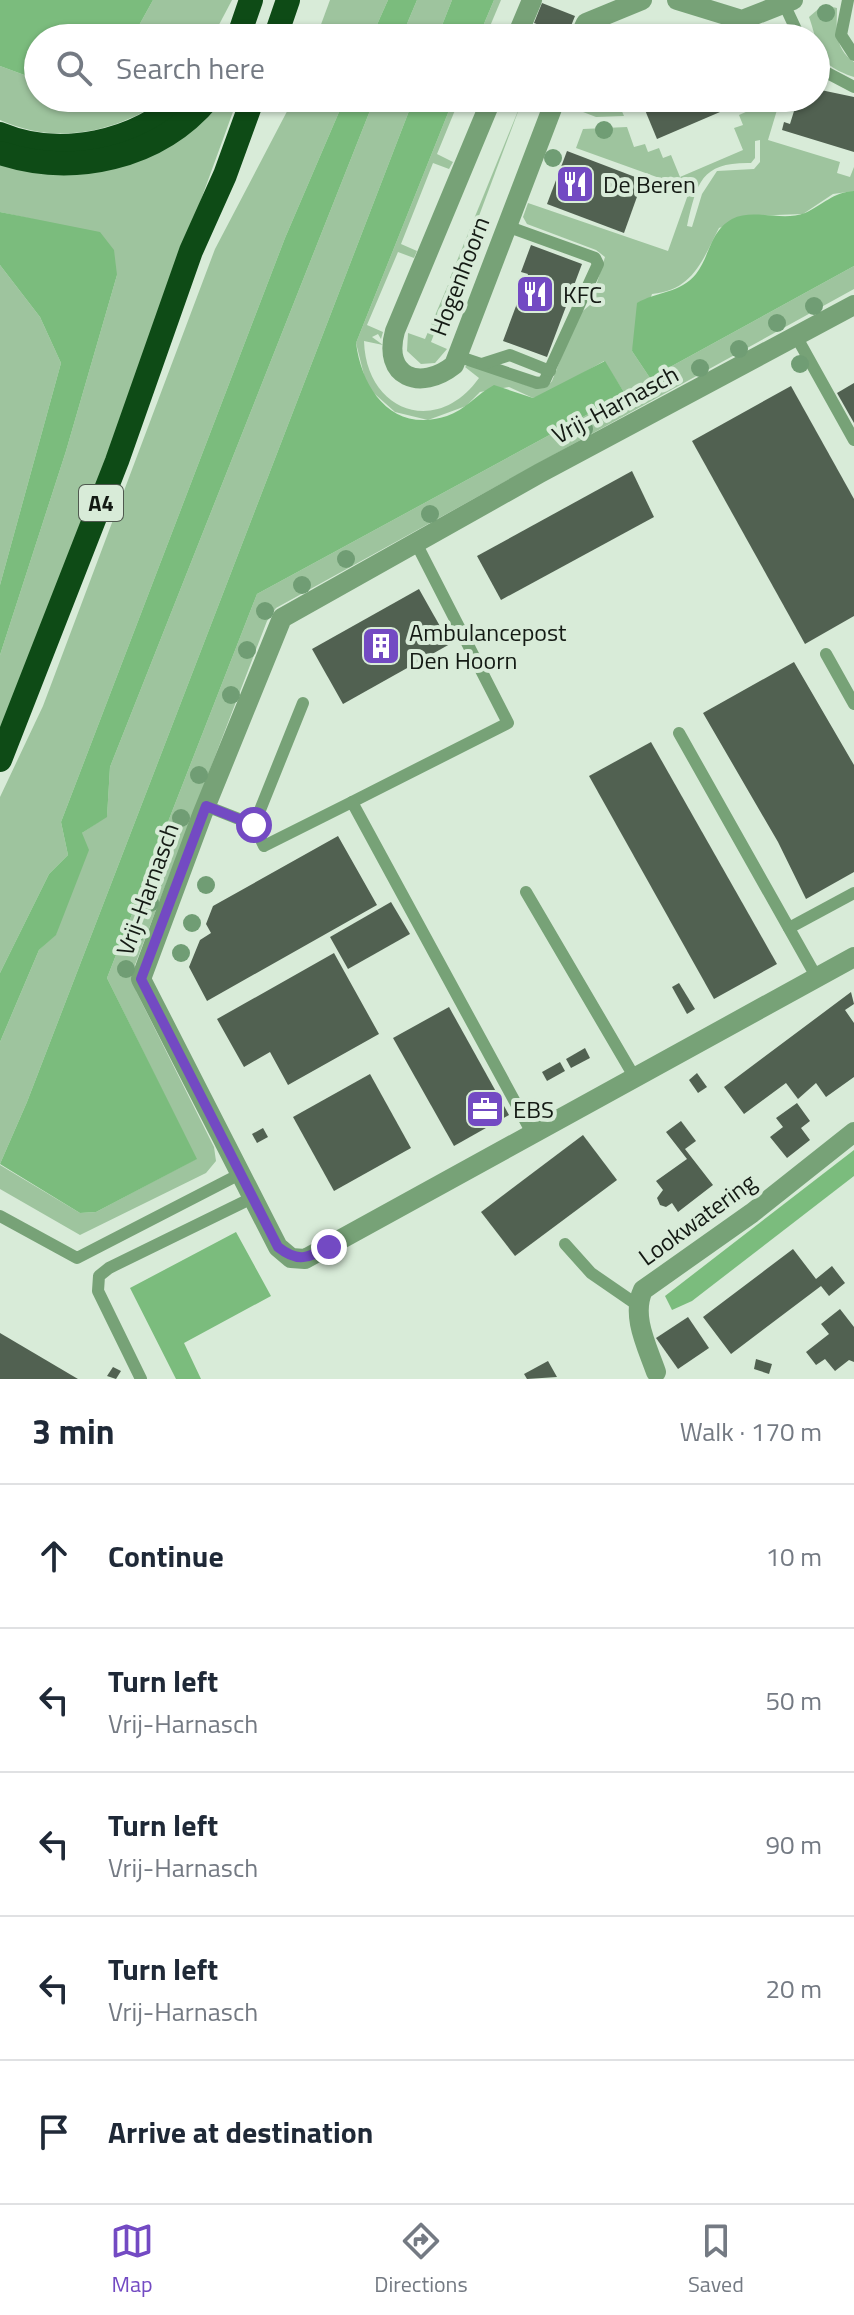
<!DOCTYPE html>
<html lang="en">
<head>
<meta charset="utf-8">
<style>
  body { margin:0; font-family:"Titillium Web",sans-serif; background:#f2f2f3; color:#1f2937 }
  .stop { position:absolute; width:24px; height:24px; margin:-18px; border:6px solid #734ac3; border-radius:50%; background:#fff }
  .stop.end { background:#734ac3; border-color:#fff; box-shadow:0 2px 8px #0008 }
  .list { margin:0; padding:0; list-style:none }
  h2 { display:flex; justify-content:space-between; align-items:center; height:104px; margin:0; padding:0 32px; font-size:34px }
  h2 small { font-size:26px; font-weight:400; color:#747a83 }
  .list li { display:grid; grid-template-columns:52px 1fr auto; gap:24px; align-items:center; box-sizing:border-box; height:144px; padding:0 32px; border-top:2px solid #e0e1e3 }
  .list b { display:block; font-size:30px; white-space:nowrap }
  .list p { margin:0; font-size:26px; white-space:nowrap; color:#747a83 }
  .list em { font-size:26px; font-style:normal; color:#747a83 }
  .icon { flex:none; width:44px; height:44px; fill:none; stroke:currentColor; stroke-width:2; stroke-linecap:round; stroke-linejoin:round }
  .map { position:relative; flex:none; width:854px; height:1379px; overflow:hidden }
  .search { position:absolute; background:#fff; box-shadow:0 2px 6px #0004; left:24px; right:24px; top:24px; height:88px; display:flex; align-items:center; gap:20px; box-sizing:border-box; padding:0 28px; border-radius:44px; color:#747a83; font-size:30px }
  .sheet { height:824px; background:#fff }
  nav { display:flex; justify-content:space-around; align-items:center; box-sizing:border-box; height:112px; border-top:2px solid #e0e1e3; background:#fff; font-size:22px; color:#747a83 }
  nav a { display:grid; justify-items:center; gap:4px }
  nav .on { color:#734ac3 }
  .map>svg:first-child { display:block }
</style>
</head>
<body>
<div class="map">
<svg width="854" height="1379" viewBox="0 0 854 1379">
  <rect width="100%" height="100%" fill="#d8ebd8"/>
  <g fill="#9ec49e" fill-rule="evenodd">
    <polygon points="153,0 232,0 212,38 132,38"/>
    <polygon points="330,0 388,0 371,38 316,38"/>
    <polygon points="417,0 452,0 437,38 401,38"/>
    <polygon points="494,0 501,0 485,38 478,38"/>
    <path d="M823,5L837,8C837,28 833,47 854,62V77C813,63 821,50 809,17Z"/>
    <path d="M0,66L38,80V98H167C116,132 58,146 0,120Z"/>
    <polygon points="218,98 238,98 112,444 0,732 0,655 66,451 117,275 41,221 0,212 0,163"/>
    <polygon points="294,98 345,98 285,238 61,822 68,855 49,874 0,973 0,797 43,706 215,249"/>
    <polygon points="375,98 414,98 27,1102 0,1164 0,1042 39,950 56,934 82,833 107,816 110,767"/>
    <path d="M454,98H460L437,154L453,162L449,169L433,163L401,244L417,251L414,258L398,252L367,325L383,332L381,339L378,334L372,337L383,345L364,341C366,412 437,437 479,378L465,367L468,364L534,388L547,387L552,381L578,315L590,305L605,257L596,250L527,224L523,217L528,203L668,251L690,189L576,148L583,129L627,127L634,147L645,144L648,152L659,148L663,158L671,155L680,177L743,150L734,128L743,125L739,115L748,111L745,102L755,98L780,100L768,140L840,162L837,173L850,177L854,167V191L833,194L803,214L751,216L719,228C702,261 693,290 652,294L632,351L650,378L854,266V289L276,608L267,621L133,970L136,991L214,1147L216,1161L206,1173L80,1235L0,1189V1165L80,1213L96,1212L196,1159L107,978L257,594L625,394L604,361L545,395L533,398L509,387L480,392L466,406L428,420L395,412L367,387L356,343ZM760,140V162L754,169L717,171L702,194L692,227L687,226C697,181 702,162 751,163L755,158V141Z"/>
    <polygon points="568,98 616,98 624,116 596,117 565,105"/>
    <polygon points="522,101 455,280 450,278"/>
    <polygon points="0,265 40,317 61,363 0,585"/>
    <polygon points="448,285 453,286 431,342 447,349 435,363 421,364 407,351 408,333 425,339"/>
  </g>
  <g fill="#7bbc7d">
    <polygon points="0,0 153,0 132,38 38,38 38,80 0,66"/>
    <polygon points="388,0 417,0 401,38 371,38"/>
    <polygon points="452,0 494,0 478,38 437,38"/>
    <polygon points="345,98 375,98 110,767 107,817 82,833 89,850 56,935 39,950 0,1042 0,973 49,874 68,855 61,822 285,238"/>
    <path d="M414,98H454L356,343C362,390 393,434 447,416C465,410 477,394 494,385L533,398L605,361L625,394L257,594L107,978L197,1159L96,1212L80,1213L0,1164L27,1102Z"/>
    <path d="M854,191V266L650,378L632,351L637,303C655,292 681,293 696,274C710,256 710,231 732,219C753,208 782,222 805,213C823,205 833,192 854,191Z"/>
    <polygon points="0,212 100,232 114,250 117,275 66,451 0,655 0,585 61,363 40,317 0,265"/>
    <polygon points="854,1150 854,1176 692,1301 672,1310 665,1296"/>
    <polygon points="236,1232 271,1296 184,1343 201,1379 176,1379 130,1288"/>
  </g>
  <g fill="#516151">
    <polygon points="542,3 575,16 567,36 534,23"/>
    <polygon points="666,30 676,33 674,38 664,38"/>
    <polygon points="816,89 854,97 854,152 782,130 784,122 790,124 798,98 816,98"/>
    <polygon points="640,98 739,98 741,103 657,139"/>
    <polygon points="567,151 643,180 624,233 547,204"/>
    <polygon points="531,245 582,264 547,357 503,341 528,274 521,272"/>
    <polygon points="854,383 854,423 837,393"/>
    <polygon points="791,386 854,499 854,616 805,644 692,441"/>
    <polygon points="632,471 654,517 501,600 477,556"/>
    <polygon points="419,589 450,644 343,704 312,649"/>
    <polygon points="794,662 854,765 854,872 806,899 778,842 703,713"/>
    <polygon points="651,742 777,964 714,999 589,776"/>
    <polygon points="338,836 377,905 207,1001 189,967 200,940 211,933 206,924 213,906"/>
    <polygon points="391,902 410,934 348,969 330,937"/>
    <polygon points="334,953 379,1034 288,1085 270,1052 244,1067 217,1019"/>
    <polygon points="679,983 695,1009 687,1014 672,987"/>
    <polygon points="851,992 854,1004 845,1010 854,1023 854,1077 826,1097 816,1083 798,1099 786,1083 744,1114 724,1087"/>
    <polygon points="449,1007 509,1115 454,1146 393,1038"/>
    <polygon points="585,1048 590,1058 571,1068 566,1059"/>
    <polygon points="560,1062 565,1071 547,1081 542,1072"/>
    <polygon points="697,1073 707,1087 698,1093 689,1080"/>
    <polygon points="370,1074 411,1148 334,1191 293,1117"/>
    <polygon points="797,1103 810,1121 801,1128 810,1140 787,1158 770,1137 783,1127 776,1118"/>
    <polygon points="681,1121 696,1141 685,1149 713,1185 678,1212 672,1203 666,1207 660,1205 657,1198 663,1190 656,1181 687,1159 666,1132"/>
    <polygon points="263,1128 268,1137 257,1143 252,1134"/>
    <polygon points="583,1135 617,1180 515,1256 481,1212"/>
    <polygon points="793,1249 816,1279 832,1266 845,1283 829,1296 821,1286 731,1354 703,1317"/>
    <polygon points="840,1309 854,1327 854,1362 849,1360 835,1371 825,1359 816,1365 806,1352 829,1334 821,1324"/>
    <polygon points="688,1317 709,1348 678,1369 656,1338"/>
    <polygon points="0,1333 78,1379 0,1379"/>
    <polygon points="756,1359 772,1364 769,1374 754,1369"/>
    <polygon points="548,1361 557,1377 527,1379 524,1374"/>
    <polygon points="113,1367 121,1371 116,1379 107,1376"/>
  </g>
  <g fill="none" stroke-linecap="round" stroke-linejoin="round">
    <g stroke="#77a277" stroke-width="12">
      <polyline points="848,0 841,35 854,55"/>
      <polyline points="785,6 800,38"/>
      <polyline points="731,38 742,20"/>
      <polyline points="816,67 854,87"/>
      <polyline points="796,336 854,440"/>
      <polyline points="457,356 537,383 544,382 598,264 595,258 506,226"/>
      <polyline points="482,364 510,355 550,371"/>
      <polyline points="826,654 854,704"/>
      <polyline points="679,733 817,978"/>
      <polyline points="352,802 508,723 416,543"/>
      <polyline points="206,806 254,825 303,703"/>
      <polyline points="254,825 264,846 352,802 533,1135"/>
      <polyline points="526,892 635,1078"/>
      <polyline points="789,928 854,893"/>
      <polyline points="0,1216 77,1258 240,1174"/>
      <polyline points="565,1244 591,1273 636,1304"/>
      <polyline points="141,1379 98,1291 99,1276 109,1268 252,1198"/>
    </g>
    <g stroke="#77a277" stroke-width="20">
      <polyline points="677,0 742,20 793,0"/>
      <polyline points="516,38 532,0"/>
      <polyline points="579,38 586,23 642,0"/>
      <path d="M492,98L395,331C382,377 420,392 454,365L556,98"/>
      <polyline points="854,305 540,473 282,618 202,815 141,979 278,1247 291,1258 305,1259 854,957"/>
      <path d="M656,1372C647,1346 631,1316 643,1290L752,1213L854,1132"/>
    </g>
    <g stroke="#0e4b16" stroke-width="24">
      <polyline points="238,38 251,0"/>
      <polyline points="275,38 288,0"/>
      <path d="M0,134C60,159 136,143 183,98"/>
      <path d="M0,153C73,177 158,159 209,98"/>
      <polyline points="0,760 117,461 191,251 225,175 253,98"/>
    </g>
  </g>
  <g fill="#709d74">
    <circle cx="826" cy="13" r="9"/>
    <circle cx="604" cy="130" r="9"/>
    <circle cx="553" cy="158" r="9"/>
    <circle cx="814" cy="306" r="9"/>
    <circle cx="777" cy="323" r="9"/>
    <circle cx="739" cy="349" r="9"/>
    <circle cx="800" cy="364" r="9"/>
    <circle cx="700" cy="368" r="9"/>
    <circle cx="584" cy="429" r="9"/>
    <circle cx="430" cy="514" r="9"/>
    <circle cx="346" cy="559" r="9"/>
    <circle cx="302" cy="585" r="9"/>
    <circle cx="265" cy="611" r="9"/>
    <circle cx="247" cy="650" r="9"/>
    <circle cx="231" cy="695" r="9"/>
    <circle cx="199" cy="775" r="9"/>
    <circle cx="181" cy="818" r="9"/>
    <circle cx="206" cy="885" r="9"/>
    <circle cx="150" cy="903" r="9"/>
    <circle cx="192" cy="923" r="9"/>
    <circle cx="134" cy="937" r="9"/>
    <circle cx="181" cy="953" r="9"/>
    <circle cx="126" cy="969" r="9"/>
  </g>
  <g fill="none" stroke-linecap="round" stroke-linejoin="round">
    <path stroke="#734ac3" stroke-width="10" d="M254,825L206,806L141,979L278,1247C298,1263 308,1258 329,1247"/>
  </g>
  <defs>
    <symbol id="restaurant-square" viewBox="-11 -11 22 22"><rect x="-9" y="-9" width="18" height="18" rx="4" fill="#734ac3" stroke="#d8ebd8"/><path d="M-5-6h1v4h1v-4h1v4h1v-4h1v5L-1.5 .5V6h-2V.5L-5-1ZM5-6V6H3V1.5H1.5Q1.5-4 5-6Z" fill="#fff"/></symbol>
    <symbol id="building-square" viewBox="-11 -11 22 22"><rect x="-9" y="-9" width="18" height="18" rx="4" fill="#734ac3" stroke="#d8ebd8"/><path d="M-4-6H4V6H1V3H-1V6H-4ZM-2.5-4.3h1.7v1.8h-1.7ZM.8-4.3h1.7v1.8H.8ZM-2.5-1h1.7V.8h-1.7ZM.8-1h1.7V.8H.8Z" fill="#fff"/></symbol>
    <symbol id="office-square" viewBox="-11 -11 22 22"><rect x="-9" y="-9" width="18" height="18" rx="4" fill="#734ac3" stroke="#d8ebd8"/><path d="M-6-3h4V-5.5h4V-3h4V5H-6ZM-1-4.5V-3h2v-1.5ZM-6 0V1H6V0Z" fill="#fff"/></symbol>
  </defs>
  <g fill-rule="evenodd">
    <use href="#restaurant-square" x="553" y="162" width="44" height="44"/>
    <use href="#restaurant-square" x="513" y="272" width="44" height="44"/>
    <use href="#building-square" x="359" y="624" width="44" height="44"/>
    <use href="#office-square" x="463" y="1087" width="44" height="44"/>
  </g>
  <g text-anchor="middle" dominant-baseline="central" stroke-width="8" stroke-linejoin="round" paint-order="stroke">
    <rect fill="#d8ebd8" stroke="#4f594f" stroke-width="2" x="79" y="485" width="44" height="36" rx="6"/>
    <g font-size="22" font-weight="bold" fill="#141a14">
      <text x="101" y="503">A4</text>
    </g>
    <g font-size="24" fill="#141a14" stroke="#d8ebd8" text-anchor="start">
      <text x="603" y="184">De Beren</text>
      <text x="563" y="294">KFC</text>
      <text x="409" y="632">Ambulancepost<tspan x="409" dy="28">Den Hoorn</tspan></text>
      <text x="513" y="1109">EBS</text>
    </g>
    <g font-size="24" fill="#141a14" stroke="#d8ebd8">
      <text transform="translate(459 276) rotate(-69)">Hogenhoorn</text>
      <text transform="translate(615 404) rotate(-28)">Vrij-Harnasch</text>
      <text transform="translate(147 889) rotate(-70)">Vrij-Harnasch</text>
      <text transform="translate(697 1219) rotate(-36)">Lookwatering</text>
    </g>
  </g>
</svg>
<div class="stop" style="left:254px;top:825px"></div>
<div class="stop end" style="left:329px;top:1247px"></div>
<div class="search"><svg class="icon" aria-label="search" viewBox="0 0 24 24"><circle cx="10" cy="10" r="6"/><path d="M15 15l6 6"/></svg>Search here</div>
</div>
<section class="sheet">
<h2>3 min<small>Walk · 170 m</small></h2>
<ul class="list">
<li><svg class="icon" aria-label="ahead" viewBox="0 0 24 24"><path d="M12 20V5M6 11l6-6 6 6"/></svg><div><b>Continue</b></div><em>10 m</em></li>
<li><svg class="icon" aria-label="left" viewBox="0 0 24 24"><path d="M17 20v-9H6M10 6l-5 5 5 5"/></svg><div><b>Turn left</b><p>Vrij-Harnasch</p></div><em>50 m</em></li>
<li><svg class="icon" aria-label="left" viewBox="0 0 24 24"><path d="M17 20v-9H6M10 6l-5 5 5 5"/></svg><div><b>Turn left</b><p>Vrij-Harnasch</p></div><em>90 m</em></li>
<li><svg class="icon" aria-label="left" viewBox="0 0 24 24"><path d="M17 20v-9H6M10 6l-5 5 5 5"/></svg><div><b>Turn left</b><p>Vrij-Harnasch</p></div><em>20 m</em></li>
<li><svg class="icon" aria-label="arrive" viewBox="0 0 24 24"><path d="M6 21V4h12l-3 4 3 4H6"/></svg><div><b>Arrive at destination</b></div></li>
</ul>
</section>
<nav>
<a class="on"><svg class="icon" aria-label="map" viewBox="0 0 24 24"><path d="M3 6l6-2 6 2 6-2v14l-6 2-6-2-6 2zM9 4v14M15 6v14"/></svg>Map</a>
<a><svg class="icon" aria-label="directions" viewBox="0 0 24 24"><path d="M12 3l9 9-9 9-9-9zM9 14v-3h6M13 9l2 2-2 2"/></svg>Directions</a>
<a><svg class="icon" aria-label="saved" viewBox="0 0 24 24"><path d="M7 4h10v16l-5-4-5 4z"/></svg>Saved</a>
</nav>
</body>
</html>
